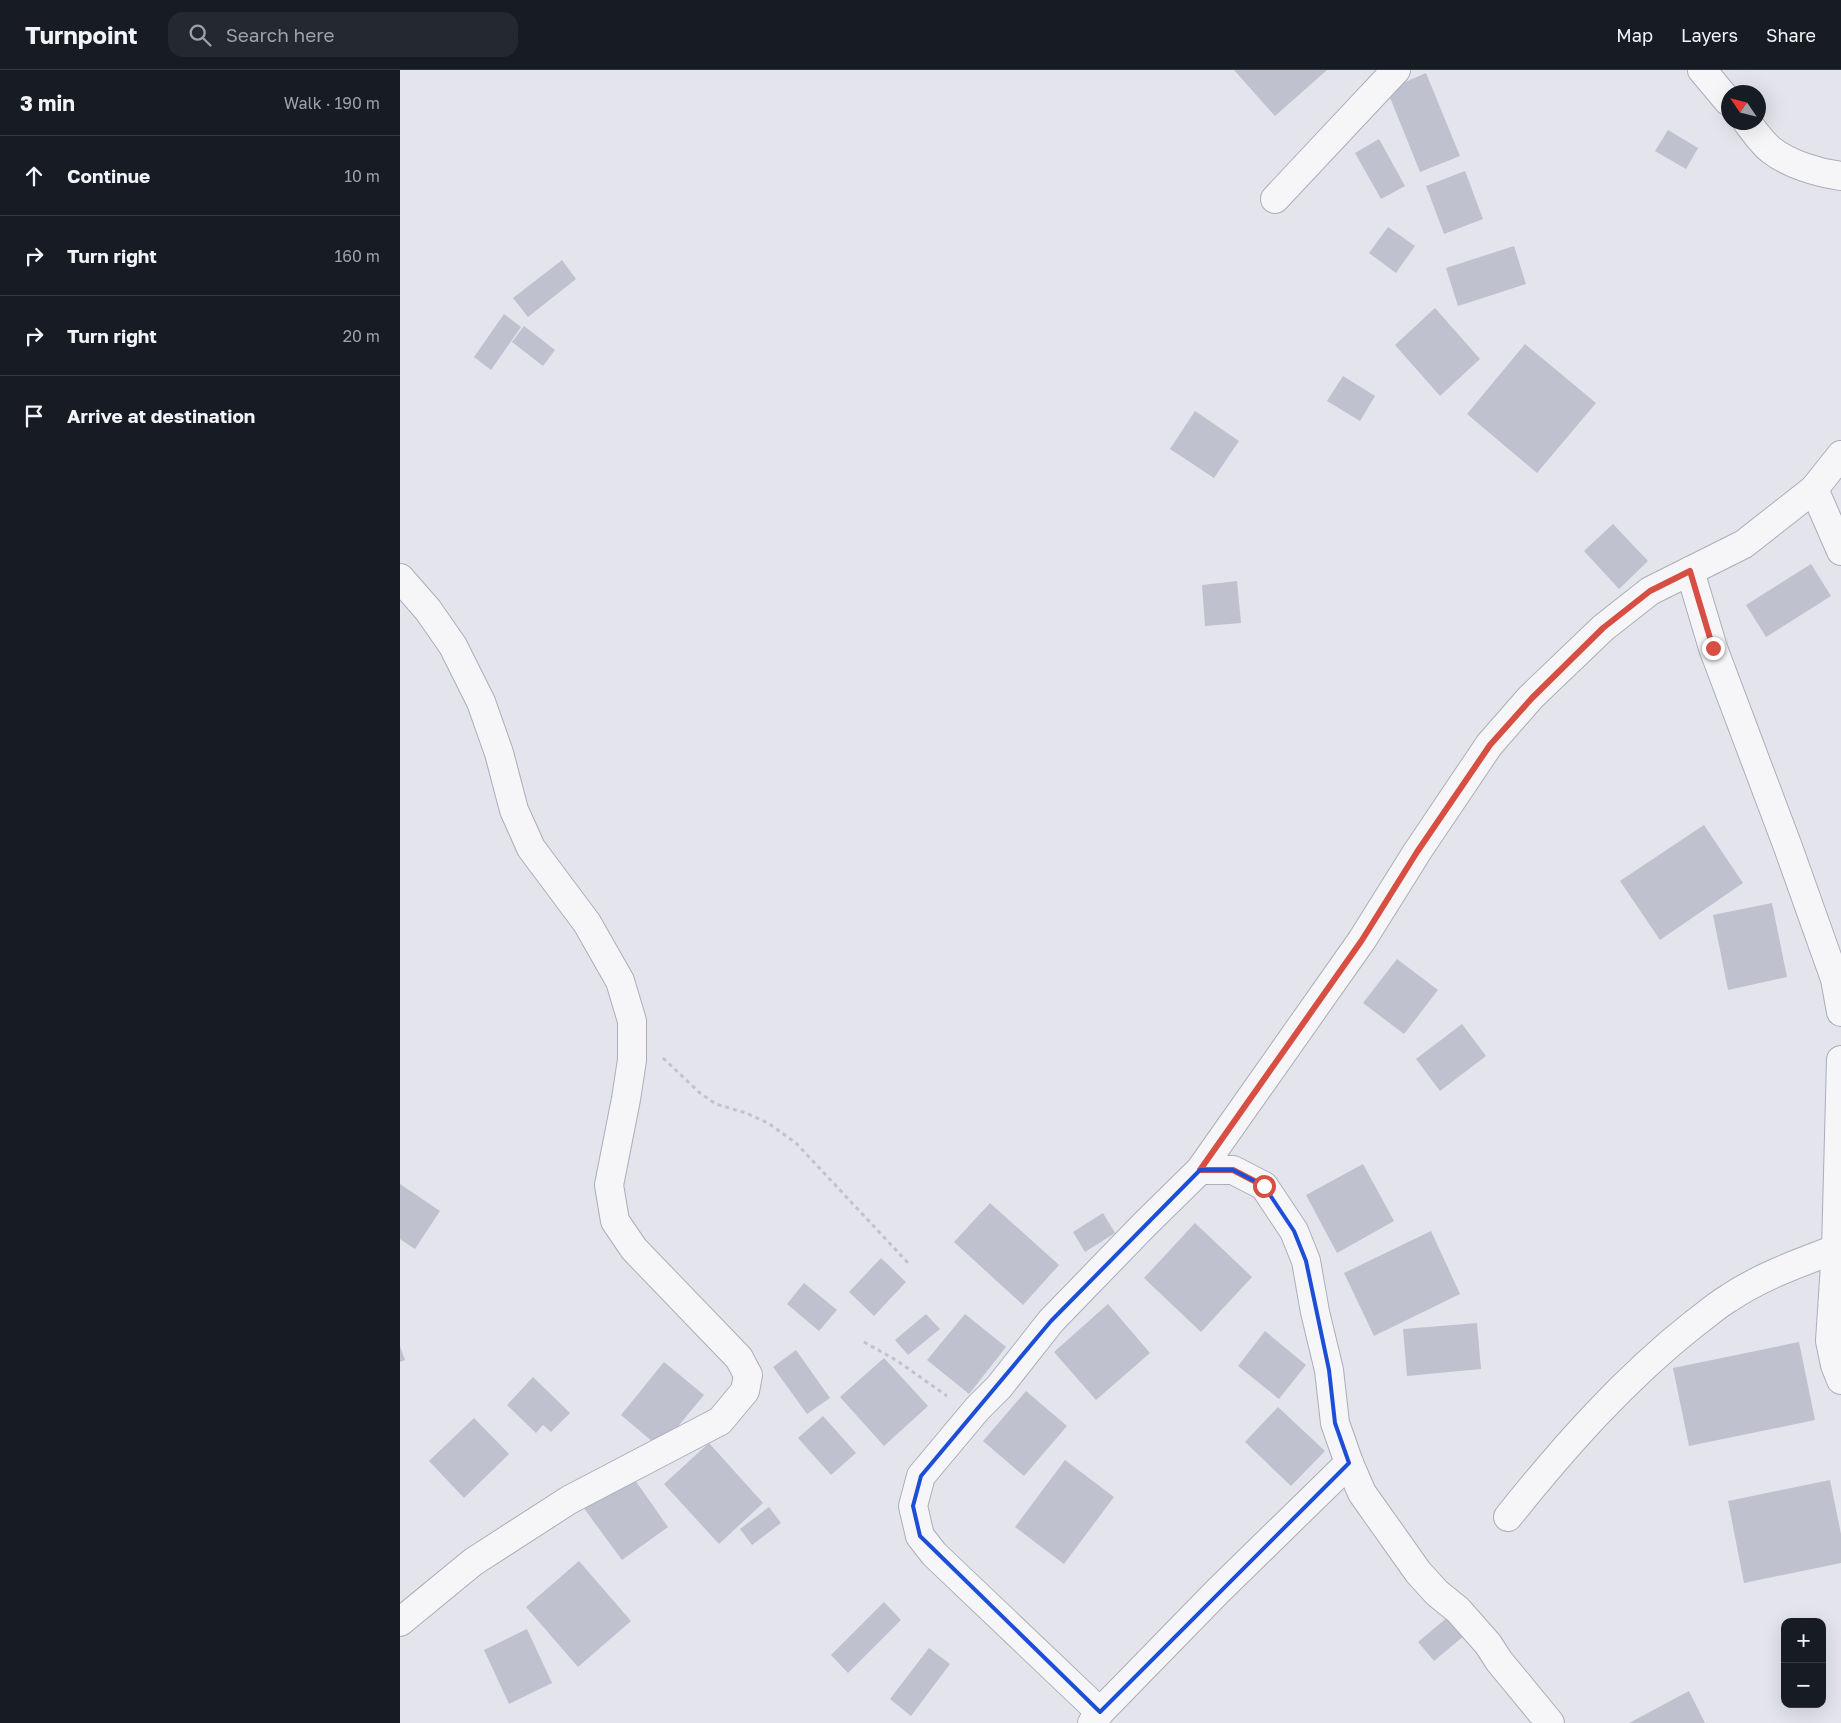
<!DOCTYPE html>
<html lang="en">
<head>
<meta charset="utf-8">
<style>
  body { margin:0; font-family:"Golos Text",sans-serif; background:#242831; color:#f1f3f6 }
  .controls { position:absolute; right:15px; bottom:15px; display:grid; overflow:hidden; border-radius:10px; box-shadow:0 5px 20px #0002 }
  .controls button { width:45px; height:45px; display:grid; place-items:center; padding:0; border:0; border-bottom:1px solid #363941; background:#171b24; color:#f1f3f6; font:25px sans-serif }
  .compass { position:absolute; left:1321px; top:15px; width:45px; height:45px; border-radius:50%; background:#171b24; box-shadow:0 5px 20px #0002; rotate:305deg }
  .stop { position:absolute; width:15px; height:15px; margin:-11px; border:4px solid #d74f42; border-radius:50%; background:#fff }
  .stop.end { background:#d74f42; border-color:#fff; box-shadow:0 1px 5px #0008 }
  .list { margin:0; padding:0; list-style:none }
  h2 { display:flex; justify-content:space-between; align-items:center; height:65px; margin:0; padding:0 20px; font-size:21px }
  h2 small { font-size:16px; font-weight:400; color:#9ea1a6 }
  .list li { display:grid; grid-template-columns:32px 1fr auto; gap:15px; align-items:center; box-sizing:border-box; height:80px; padding:0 20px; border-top:1px solid #363941 }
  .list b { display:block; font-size:19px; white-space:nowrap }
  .list em { font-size:16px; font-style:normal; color:#9ea1a6 }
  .icon { flex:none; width:28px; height:28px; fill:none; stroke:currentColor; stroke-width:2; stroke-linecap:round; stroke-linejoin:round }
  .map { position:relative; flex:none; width:1441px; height:1653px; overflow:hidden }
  header { display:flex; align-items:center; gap:30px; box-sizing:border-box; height:70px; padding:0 25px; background:#171b24; border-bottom:1px solid #363941 }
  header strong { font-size:24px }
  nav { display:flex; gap:28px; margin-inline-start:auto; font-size:18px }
  .search { width:350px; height:45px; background:#242831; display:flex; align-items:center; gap:12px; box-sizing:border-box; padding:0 18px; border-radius:15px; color:#9ea1a6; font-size:19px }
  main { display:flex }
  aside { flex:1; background:#171b24 }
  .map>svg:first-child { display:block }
</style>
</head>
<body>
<header>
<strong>Turnpoint</strong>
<div class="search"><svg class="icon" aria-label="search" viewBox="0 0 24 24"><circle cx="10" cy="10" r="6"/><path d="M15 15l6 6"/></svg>Search here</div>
<nav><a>Map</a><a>Layers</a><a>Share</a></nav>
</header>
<main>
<aside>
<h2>3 min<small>Walk · 190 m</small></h2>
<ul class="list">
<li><svg class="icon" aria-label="ahead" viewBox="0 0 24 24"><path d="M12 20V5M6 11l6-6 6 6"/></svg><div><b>Continue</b></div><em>10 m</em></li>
<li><svg class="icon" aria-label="right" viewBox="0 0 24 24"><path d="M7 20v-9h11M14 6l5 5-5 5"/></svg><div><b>Turn right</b></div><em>160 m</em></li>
<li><svg class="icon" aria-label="right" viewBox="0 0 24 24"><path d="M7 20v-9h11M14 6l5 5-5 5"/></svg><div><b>Turn right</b></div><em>20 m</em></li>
<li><svg class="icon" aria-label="arrive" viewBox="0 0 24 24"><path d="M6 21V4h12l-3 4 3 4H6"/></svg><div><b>Arrive at destination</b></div></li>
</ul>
</aside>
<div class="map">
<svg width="1441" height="1653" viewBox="0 0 1441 1653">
  <rect width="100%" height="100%" fill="#e3e4ec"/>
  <g fill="#bfc1cf">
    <polygon points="834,0 927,0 875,46"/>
    <polygon points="1026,3 1060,86 1020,102 987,20"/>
    <polygon points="1268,60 1298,78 1286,99 1255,81"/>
    <polygon points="979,69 1005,116 981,129 955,83"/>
    <polygon points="1065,101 1083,149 1044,164 1026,116"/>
    <polygon points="988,157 1015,176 996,203 969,183"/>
    <polygon points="1114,176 1126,214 1058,236 1046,198"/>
    <polygon points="162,190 176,209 128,247 113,228"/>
    <polygon points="1035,238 1080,289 1040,326 995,275"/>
    <polygon points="104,244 121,257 91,300 74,287"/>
    <polygon points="124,256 155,280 143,296 112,272"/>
    <polygon points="1125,274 1196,333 1137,403 1067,344"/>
    <polygon points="943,306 975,326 960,351 927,331"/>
    <polygon points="795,341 839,371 814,408 770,379"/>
    <polygon points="1213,454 1248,491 1219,519 1184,481"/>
    <polygon points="1411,494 1431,526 1366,567 1346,535"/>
    <polygon points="837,511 841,553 805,556 802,515"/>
    <polygon points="1304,755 1343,813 1260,870 1220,811"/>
    <polygon points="1372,833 1387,907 1328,920 1313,845"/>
    <polygon points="997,889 1038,920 1004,964 963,933"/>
    <polygon points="1062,954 1086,986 1040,1021 1016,989"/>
    <polygon points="963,1094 994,1151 937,1183 906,1125"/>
    <polygon points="0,1114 40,1141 15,1179 0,1169"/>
    <polygon points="590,1133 659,1195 623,1235 554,1172"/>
    <polygon points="703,1143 715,1163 685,1182 673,1162"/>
    <polygon points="795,1153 852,1207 801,1262 744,1208"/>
    <polygon points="1031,1161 1060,1224 974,1266 944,1203"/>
    <polygon points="481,1188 506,1212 474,1246 449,1222"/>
    <polygon points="404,1213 437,1240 419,1261 387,1234"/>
    <polygon points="708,1234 750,1283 696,1330 654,1282"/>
    <polygon points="526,1244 540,1259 508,1285 495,1270"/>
    <polygon points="565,1244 606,1277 569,1324 527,1290"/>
    <polygon points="1077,1253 1081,1299 1007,1306 1003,1259"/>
    <polygon points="865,1261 906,1295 879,1329 838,1296"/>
    <polygon points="1399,1272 1415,1350 1289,1376 1273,1298"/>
    <polygon points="0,1276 5,1290 0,1292"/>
    <polygon points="396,1280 430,1328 407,1344 373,1297"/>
    <polygon points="484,1288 528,1336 484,1376 440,1327"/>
    <polygon points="264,1292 304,1325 260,1378 221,1345"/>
    <polygon points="133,1307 170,1343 151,1362 143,1355 136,1363 107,1335"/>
    <polygon points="626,1321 667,1356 624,1406 583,1371"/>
    <polygon points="878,1337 925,1381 891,1416 845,1372"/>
    <polygon points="423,1346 456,1383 431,1405 398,1368"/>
    <polygon points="74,1348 109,1384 64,1428 29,1391"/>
    <polygon points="309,1373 363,1433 319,1474 264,1414"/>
    <polygon points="665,1390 714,1427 664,1494 615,1457"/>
    <polygon points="230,1403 268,1457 222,1490 183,1437"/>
    <polygon points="1430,1410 1441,1464 1441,1493 1344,1513 1328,1431"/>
    <polygon points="369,1437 381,1453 352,1475 340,1459"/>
    <polygon points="179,1491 231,1551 178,1597 126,1537"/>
    <polygon points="484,1532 501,1550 448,1603 431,1585"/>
    <polygon points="1049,1546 1065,1565 1034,1591 1018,1572"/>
    <polygon points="127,1559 152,1613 109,1634 84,1580"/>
    <polygon points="529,1578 550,1594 511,1646 490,1629"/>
    <polygon points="1289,1621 1305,1653 1229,1653"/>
  </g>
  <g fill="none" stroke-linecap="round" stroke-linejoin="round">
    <defs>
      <g id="street">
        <polyline points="1302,0 1328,31"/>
        <path d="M1347,52C1354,61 1362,73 1371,80C1389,94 1418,103 1441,106"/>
        <polyline points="875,129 996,0"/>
        <polyline points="1414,419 1441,481"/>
        <polyline points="1290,501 1313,578 1388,777 1435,909 1441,942"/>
        <polyline points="0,508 28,540 53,576 81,632 99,683 114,740 131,778 187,853 220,911 232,951 232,990 226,1029 209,1115 215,1151 234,1179 339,1288 348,1305 345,1321 320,1351 169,1430 73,1492 0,1552"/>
        <polyline points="1441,990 1436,1179 1430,1271 1435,1295 1441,1310"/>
        <polyline points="800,1100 833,1100 864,1116 894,1161 906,1191 915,1242 929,1300 935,1353 949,1393 962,1423 1018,1502 1037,1523 1058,1540 1088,1574 1099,1591 1150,1653"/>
        <path d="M1108,1447C1164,1377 1224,1309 1295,1253C1306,1245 1317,1235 1329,1228C1362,1206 1399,1193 1436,1179"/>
        <polyline points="700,1642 534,1484 520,1466 513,1436 521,1406 577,1339 599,1317 651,1251 745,1154 800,1100 962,870 1017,782 1089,675 1131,627 1203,558 1250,521 1344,474 1414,419 1441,385"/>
        <polyline points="692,1653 700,1642 817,1522 949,1393"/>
      </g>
    </defs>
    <use href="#street" stroke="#abadba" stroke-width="30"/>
    <g stroke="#c1c2ca" stroke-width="3" stroke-dasharray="4 4" stroke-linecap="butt">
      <polyline points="263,988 300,1023 316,1034 346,1043 368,1053 396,1073 509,1194"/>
      <polyline points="464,1272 496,1290 547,1326"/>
    </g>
    <use href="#street" stroke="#f6f6f9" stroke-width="28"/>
  </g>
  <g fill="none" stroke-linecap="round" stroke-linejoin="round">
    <polyline stroke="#d74f42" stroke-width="6" points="864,1116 833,1100 800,1100 962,870 1017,782 1090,675 1132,628 1203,558 1250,521 1290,501 1313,578"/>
  </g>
  <path fill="none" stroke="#1d4ed8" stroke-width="4" stroke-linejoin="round" d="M800,1100H833L864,1116L894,1161L906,1191L929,1300L935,1353L949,1393L700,1642L520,1466L513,1436L521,1406L651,1251Z"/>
</svg>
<div class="controls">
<button>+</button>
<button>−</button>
</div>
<svg class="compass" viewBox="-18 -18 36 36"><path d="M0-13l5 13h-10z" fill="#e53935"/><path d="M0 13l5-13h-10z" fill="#9ea1a6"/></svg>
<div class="stop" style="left:864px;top:1116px"></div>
<div class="stop end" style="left:1313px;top:578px"></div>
</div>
</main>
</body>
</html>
